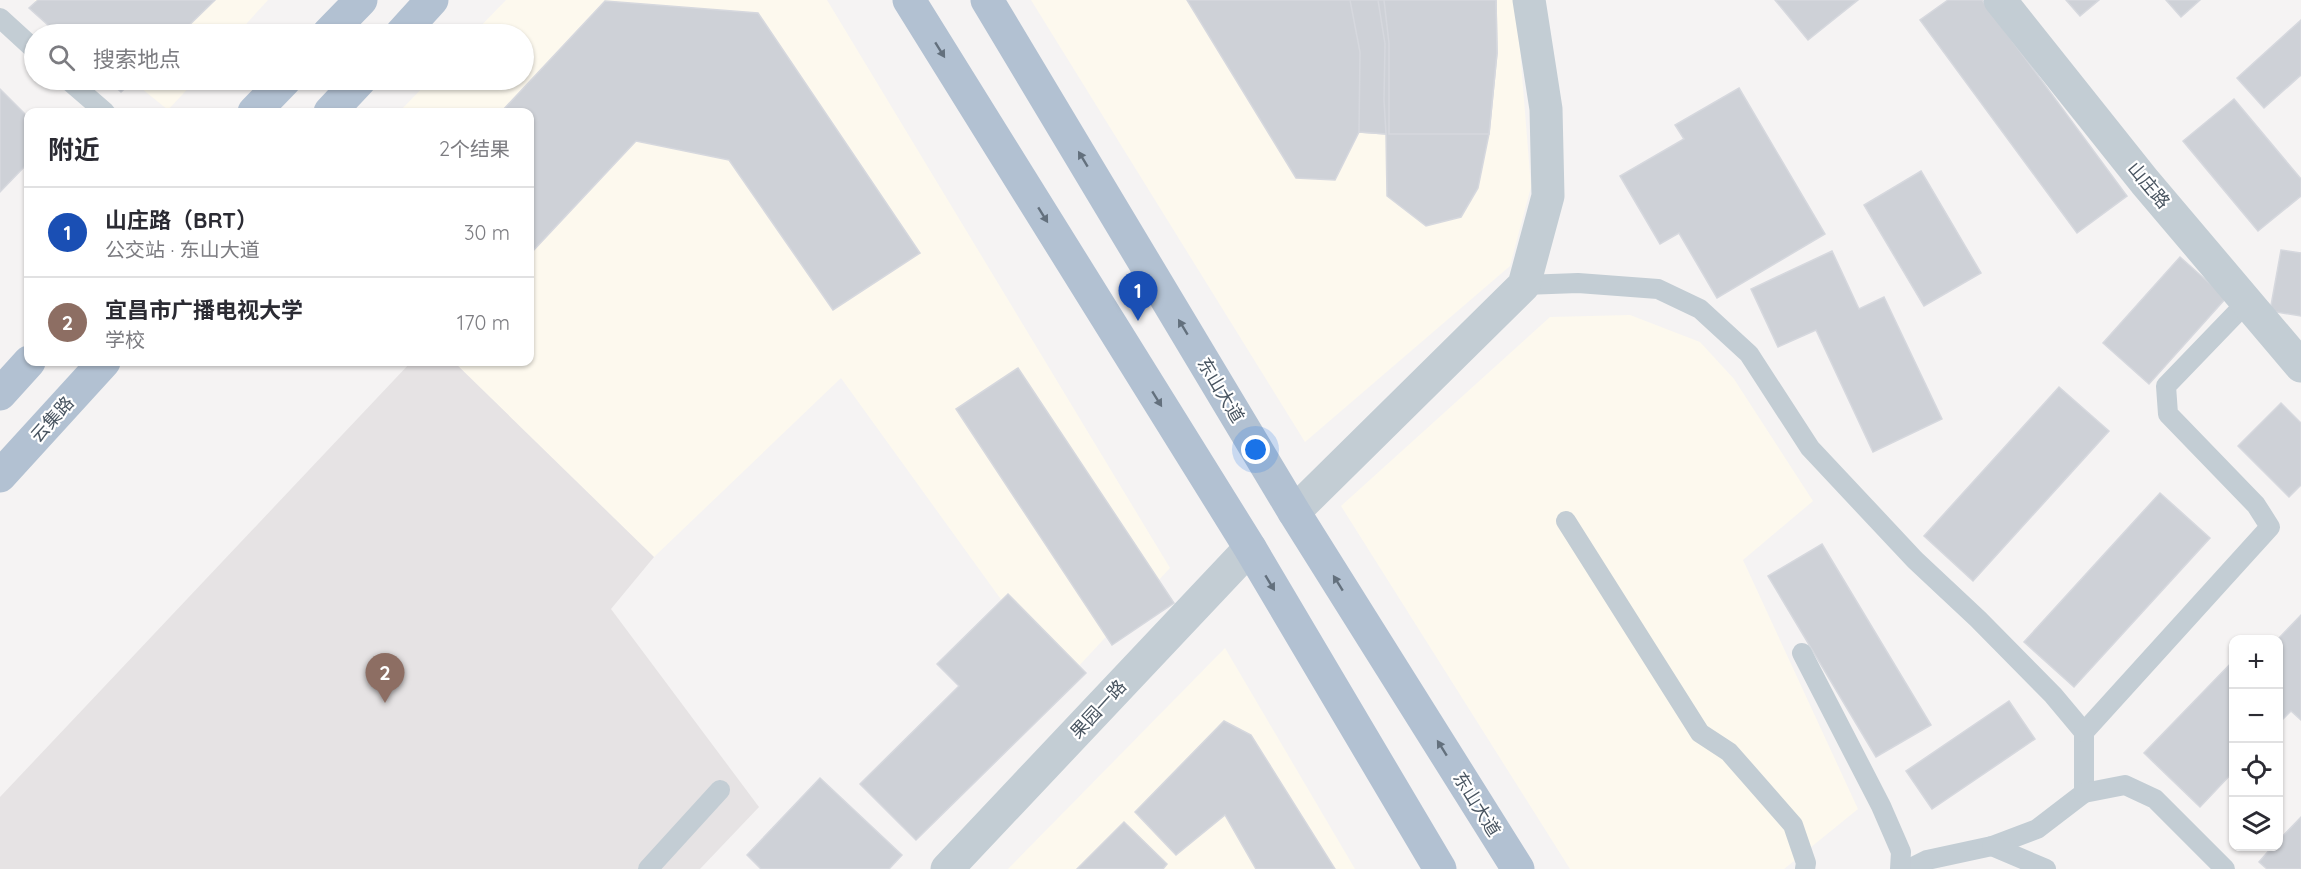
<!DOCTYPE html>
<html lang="zh">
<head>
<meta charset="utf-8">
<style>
  body { margin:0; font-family:Quicksand,"Noto Sans SC",sans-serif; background:#f7f7f7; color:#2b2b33 }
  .controls { position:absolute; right:18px; bottom:18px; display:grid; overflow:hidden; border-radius:12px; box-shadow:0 2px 4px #0004 }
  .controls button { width:54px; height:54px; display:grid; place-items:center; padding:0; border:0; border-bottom:2px solid #e1e1e2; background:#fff; color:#2b2b33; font:30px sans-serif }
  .you { position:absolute; left:1256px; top:450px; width:21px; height:21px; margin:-15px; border:4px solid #fff; border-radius:50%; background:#1a73e8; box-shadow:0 0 0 9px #1a73e833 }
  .badge { display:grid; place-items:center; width:39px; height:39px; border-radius:50%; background:#1370ee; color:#fff; font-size:20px; font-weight:700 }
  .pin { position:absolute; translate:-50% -50px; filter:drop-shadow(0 2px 3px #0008) }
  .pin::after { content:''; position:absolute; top:32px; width:21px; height:18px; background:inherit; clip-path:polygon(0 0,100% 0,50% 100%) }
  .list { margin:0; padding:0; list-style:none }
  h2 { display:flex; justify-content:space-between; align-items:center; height:78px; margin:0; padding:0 24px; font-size:26px }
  h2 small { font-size:20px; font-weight:400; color:#7c7c81 }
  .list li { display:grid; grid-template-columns:39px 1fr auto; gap:18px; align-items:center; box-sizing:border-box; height:90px; padding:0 24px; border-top:2px solid #e1e1e2 }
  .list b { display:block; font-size:22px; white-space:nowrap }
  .list p { margin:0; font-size:20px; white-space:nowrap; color:#7c7c81 }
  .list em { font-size:20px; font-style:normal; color:#7c7c81 }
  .icon { flex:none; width:33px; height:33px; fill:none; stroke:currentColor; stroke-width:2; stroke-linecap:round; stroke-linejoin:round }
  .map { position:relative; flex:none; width:2301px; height:869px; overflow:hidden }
  .search { position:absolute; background:#fff; box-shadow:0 2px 4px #0004; left:24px; top:24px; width:510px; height:66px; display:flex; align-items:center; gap:15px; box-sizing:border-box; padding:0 21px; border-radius:33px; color:#7c7c81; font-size:22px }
  .panel { position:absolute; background:#fff; box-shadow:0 2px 4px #0004; left:24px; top:108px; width:510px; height:258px; border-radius:12px }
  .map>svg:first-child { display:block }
</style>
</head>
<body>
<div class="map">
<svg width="2301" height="869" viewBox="0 0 2301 869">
  <rect width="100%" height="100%" fill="#f5f3f3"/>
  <g fill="#fdf9ee">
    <polygon points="34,0 268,0 237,34 76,34"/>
    <polygon points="506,0 827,0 1170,568 1062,684 841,378 654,557 454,362 530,362 530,112 399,112 430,80 524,80 524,34 473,34"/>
    <polygon points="1031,0 1516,0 1531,187 1510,266 1305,442"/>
    <polygon points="131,80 196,80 168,110"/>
    <polygon points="1630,315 1700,342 1734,379 1813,501 1743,560 1858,809 1784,869 1570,869 1341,506 1550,317"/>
    <polygon points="1225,648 1355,869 1008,869"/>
  </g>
  <polygon fill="#e6e3e4" points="411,362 454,362 654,557 611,609 759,807 700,869 0,869 0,797"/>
  <g fill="#ced1d7" stroke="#d6d8de" stroke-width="1.5">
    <polygon points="38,0 215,0 180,34 58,34 29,8"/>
    <polygon points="1187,0 1496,0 1497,53 1489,134 1478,188 1461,217 1426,226 1387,196 1386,134 1359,132 1335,180 1296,178"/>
    <polygon points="1350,0 1378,0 1385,44 1384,100 1386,134 1359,132 1360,52"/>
    <polygon points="1384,0 1496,0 1497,53 1489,134 1389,134 1389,43"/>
    <polygon points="1775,0 1858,0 1808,40"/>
    <polygon points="1948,0 1982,0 2127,196 2077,233 1920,20"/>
    <polygon points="2066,0 2099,0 2080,16"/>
    <polygon points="2166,0 2200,0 2181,17"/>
    <polygon points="605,1 758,13 920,253 833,310 729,160 636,141 530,254 530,112 501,112"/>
    <polygon points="2301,20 2301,75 2264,108 2237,78"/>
    <polygon points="108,80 134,80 121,92"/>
    <polygon points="1739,88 1825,234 1717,298 1679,233 1660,244 1620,176 1684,139 1675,125"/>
    <polygon points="0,89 28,117 28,163 0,192"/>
    <polygon points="2234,99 2301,179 2301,196 2258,231 2183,141"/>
    <polygon points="1921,171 1981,273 1924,306 1864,205"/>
    <polygon points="2281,250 2301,253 2301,316 2270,311"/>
    <polygon points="1832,251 1859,309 1884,297 1942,419 1873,452 1816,330 1778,347 1751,289"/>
    <polygon points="2180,257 2226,298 2149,384 2103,343"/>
    <polygon points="1018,368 1174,603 1112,645 956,409"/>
    <polygon points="2059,387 2109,431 1973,581 1924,536"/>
    <polygon points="2281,403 2301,423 2301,485 2289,497 2238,446"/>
    <polygon points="2160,493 2210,538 2074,687 2024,642"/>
    <polygon points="1822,544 1931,725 1876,757 1768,576"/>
    <polygon points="1008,594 1086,673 916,840 860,784 959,686 937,664"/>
    <polygon points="2301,615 2301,720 2291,711 2278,724 2277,640"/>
    <polygon points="2234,660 2234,771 2200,807 2144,753"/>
    <polygon points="2009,701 2035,739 1932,809 1906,771"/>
    <polygon points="1224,721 1251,735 1335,869 1256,869 1225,815 1176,855 1135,812"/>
    <polygon points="820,778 902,855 889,869 761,869 747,855"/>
    <polygon points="2301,817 2301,869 2267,869 2259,862 2273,846 2278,846 2278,841"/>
    <polygon points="1124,822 1167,864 1163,869 1077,869"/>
  </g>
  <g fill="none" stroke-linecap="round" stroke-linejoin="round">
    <g stroke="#c3cdd4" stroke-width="20">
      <polyline points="0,18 34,49"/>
      <polyline points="68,80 105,112"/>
      <polyline points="1524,285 1578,283 1658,289 1700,309 1749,354 1810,448 1915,560 1978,619 2053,695 2084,732 2084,793 2037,829 1992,846 1927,860 1909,869"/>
      <polyline points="1566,521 1700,733 1729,752 1793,825 1806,863 1805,869"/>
      <polyline points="1802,653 1881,806 1901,852 1900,869"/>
      <polyline points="2084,732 2270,527 2256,505 2168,414 2166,386 2247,302"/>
      <polyline points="2084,793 2125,785 2155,799 2225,869"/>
      <polyline points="1992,846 2046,869"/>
      <polyline points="648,869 720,790"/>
    </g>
    <g stroke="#c3cdd4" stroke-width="33">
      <polyline points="2000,0 2145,182 2301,366"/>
      <polyline points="1294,512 1524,285 1548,196 1546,109 1529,0"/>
    </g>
    <polyline stroke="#c3cdd4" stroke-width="33" points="947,869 1250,548"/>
    <g stroke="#b2c1d2" stroke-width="33">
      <polyline points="909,0 1250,548 1440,869"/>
      <polyline points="987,0 1294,512 1518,869"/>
      <polyline points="328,34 361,0"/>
      <polyline points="401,34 432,0"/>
      <polyline points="254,112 285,80"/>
      <polyline points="330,112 360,80"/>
      <polyline points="0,394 29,362"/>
      <polyline points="0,476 104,362"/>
    </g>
  </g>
  <defs><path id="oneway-solid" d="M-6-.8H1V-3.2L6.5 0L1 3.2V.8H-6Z" transform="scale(1.5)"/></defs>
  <g fill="#63707d">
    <use href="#oneway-solid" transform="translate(940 50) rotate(58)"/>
    <use href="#oneway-solid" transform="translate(1083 159) rotate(-121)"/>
    <use href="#oneway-solid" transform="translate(1043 215) rotate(58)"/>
    <use href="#oneway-solid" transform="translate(1183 327) rotate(-121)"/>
    <use href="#oneway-solid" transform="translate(1157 399) rotate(58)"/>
    <use href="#oneway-solid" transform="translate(1270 583) rotate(59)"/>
    <use href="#oneway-solid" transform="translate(1338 583) rotate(-122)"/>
    <use href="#oneway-solid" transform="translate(1442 748) rotate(-122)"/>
  </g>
  <g text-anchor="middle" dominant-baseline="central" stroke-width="4.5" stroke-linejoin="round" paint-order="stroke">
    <g font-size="18" fill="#495561" stroke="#fff">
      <text transform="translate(2149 185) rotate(50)">山庄路</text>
      <text transform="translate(1221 390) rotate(59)">东山大道</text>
      <text transform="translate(52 419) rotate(-48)">云集路</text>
      <text transform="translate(1098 709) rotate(-47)">果园一路</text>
      <text transform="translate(1477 804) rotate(58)">东山大道</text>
    </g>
  </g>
</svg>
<div class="controls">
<button>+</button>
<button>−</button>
<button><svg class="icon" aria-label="locate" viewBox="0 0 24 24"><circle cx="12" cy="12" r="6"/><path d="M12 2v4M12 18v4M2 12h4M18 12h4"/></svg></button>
<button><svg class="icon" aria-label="layers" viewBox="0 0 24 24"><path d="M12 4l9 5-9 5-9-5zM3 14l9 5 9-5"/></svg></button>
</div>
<div class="you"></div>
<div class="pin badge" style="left:1138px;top:321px;background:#1a4fb4">1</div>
<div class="pin badge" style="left:385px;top:703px;background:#8d6e63">2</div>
<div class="search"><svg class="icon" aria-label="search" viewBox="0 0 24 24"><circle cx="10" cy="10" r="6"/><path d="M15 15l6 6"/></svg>搜索地点</div>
<section class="panel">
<h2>附近<small>2个结果</small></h2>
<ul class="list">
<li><span class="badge" style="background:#1a4fb4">1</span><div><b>山庄路（BRT）</b><p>公交站 · 东山大道</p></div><em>30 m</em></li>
<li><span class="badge" style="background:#8d6e63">2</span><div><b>宜昌市广播电视大学</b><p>学校</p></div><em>170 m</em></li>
</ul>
</section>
</div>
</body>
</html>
